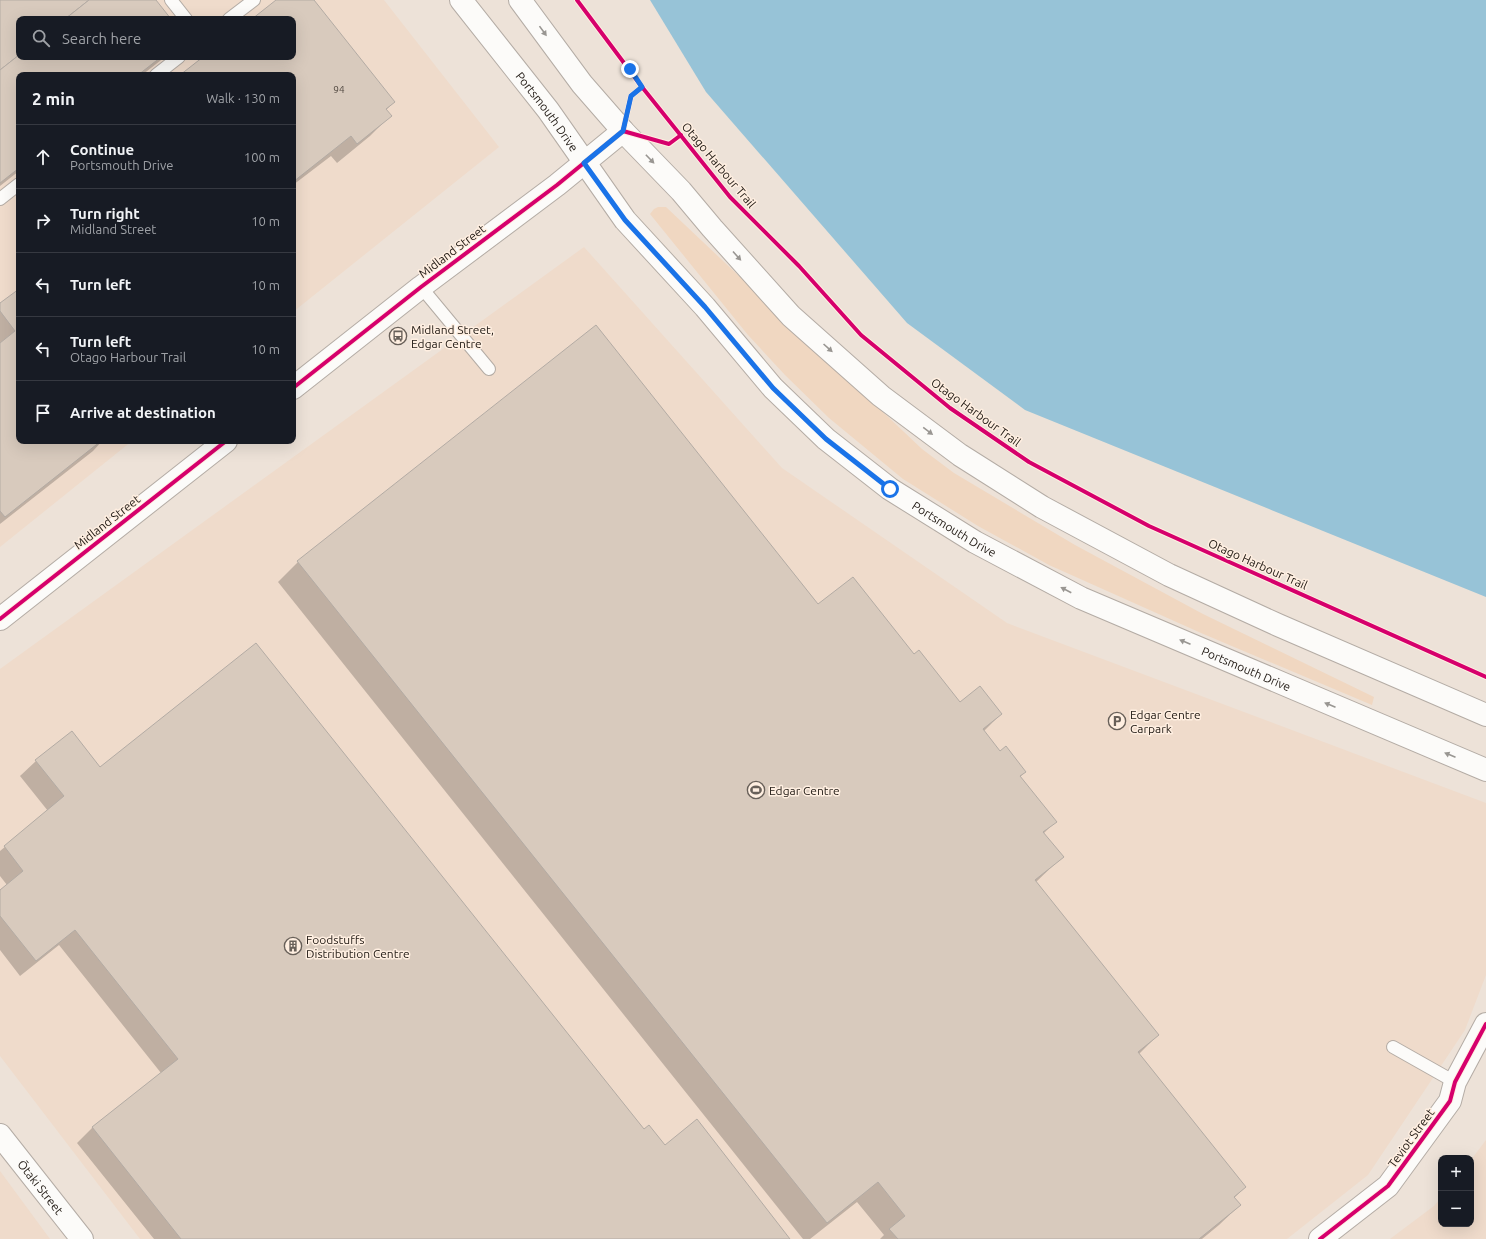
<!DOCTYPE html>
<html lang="en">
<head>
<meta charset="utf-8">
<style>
  body { margin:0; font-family:Ubuntu,sans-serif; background:#20242c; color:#f1f3f6 }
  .controls { position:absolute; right:12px; bottom:12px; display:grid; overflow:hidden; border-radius:8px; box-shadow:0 4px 16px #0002 }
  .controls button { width:36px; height:36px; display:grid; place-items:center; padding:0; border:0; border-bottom:1px solid #363941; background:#171b24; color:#f1f3f6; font:20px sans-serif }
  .stop { position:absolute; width:12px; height:12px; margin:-9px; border:3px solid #1a73e8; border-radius:50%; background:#fff }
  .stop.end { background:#1a73e8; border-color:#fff; box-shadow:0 1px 4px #0008 }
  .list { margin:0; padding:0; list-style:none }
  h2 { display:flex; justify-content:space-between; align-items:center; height:52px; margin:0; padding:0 16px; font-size:17px }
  h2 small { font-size:13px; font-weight:400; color:#9ea1a6 }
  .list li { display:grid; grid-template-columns:26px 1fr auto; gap:12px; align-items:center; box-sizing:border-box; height:64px; padding:0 16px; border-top:1px solid #363941 }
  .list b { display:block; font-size:15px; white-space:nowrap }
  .list p { margin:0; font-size:13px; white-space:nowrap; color:#9ea1a6 }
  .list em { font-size:13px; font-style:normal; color:#9ea1a6 }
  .icon { flex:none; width:22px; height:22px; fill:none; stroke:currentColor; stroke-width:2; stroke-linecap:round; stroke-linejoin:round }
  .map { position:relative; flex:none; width:1486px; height:1239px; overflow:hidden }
  .search { position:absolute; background:#171b24; box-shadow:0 4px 16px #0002; left:16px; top:16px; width:280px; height:44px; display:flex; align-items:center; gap:10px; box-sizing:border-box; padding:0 14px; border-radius:8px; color:#9ea1a6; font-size:15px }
  .panel { position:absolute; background:#171b24; box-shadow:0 4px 16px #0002; left:16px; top:72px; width:280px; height:372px; border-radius:8px }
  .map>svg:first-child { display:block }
</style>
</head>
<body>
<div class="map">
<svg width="1486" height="1239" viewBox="0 0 1486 1239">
  <rect width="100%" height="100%" fill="#ede2d8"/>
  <g fill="#efdbcb" fill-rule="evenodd">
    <path d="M0,0H384L499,147L293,312V75H19V441H132L0,547ZM19,19H293V57H19Z"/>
    <polygon points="584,247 782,468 1007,623 1486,803 1486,975 1465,1030 1368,1175 1287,1239 140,1239 0,1056 0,669"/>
    <polygon points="1486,1140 1486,1239 1390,1239 1434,1206 1441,1198 1441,1224 1471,1224 1471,1160"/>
    <polygon points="0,1171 50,1239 0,1239"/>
  </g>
  <polygon fill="#f0d7c1" points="658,207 666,207 922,449 954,473 1075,545 1203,614 1374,697 1372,705 1201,633 1049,565 978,526 903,479 829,418 785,375 748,335 650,214 654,209"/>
  <polygon fill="#97c3d7" points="650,0 1486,0 1486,597 1025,410 907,323 706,92"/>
  <g fill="#0003">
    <polygon points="0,0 155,0 169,19 19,19 19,57 165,57 142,75 19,75 19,171 0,186"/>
    <polygon points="277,0 313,0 394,102 386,110 390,116 370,136 337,163 331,156 293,185 293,75 182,75 205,57 293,57 293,19 253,19"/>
    <polygon points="19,290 19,441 102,441 93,451 0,524 0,305"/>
    <polygon points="298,562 818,606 914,655 960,703 1001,714 983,732 1000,752 1025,772 1020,777 1055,822 1043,834 1062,857 1035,883 1158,1035 1139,1054 1245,1187 1234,1198 1240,1205 1219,1225 1202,1239 880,1239 884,1235 857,1202 810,1239 803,1239 278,582"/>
    <polygon points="72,733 100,768 644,1130 789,1239 154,1239 77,1143 92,1128 161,1073 59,945 20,976 0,950 0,890 7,885 0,876 0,851 48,811 20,776 36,761"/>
  </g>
  <g fill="#d8cabd" stroke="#b3aba4">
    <polygon points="0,0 89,0 65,19 19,19 19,55 0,70"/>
    <polygon points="89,0 156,0 171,19 65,19"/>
    <polygon points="276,0 314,0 395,102 386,109 392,116 357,144 351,136 293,182 293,75 180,75 203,57 293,57 293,19 252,19"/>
    <polygon points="19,55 19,57 161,57 138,75 19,75 19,168 0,183 0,70"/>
    <polygon points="19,289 19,441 101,441 5,517 0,511 0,343 15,331 0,311 0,303"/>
    <polygon points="596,325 818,604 853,577 914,654 919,650 960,702 980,686 1002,714 983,729 1000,751 1006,746 1026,772 1020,776 1057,822 1043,832 1064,857 1035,880 1159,1035 1138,1052 1246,1187 1234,1197 1241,1205 1199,1239 898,1239 889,1229 905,1216 878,1182 827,1223 297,561"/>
    <polygon points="256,643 644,1129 649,1125 665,1145 697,1119 790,1239 181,1239 92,1127 178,1059 75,930 36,961 0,916 0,890 23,871 4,846 64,796 35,760 72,731 100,767"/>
  </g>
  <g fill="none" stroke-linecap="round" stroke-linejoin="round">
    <defs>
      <g id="lane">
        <polyline points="171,0 186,19"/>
        <polyline points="229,19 254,0"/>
        <polyline points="156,75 179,57"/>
        <polyline points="0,199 19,184"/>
        <polyline points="421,287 489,369"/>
        <polyline points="1393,1047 1455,1082"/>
      </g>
      <g id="street">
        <polyline points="293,388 421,287 557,185 623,131"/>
        <polyline points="0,619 226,441"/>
        <path id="s1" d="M0,1135L82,1239"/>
        <polyline points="1320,1239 1388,1186 1450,1101 1455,1082 1486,1024"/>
      </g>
      <g id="secondary">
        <path id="s2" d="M461,0L548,110L625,220L705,307L773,388L826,439L890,489L975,542L1081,598L1486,770"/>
        <polyline points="520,0 582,84 623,131 681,191 712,228 791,316 881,396 960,455 1042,507 1169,575 1278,625 1486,715"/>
      </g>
    </defs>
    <use href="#lane" stroke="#b4aca5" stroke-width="14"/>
    <use href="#street" stroke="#b4aca5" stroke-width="24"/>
    <use href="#secondary" stroke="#b4aca5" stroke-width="24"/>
    <use href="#lane" stroke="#fcfbf9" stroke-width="12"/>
    <use href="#street" stroke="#fcfbf9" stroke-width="22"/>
    <use href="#secondary" stroke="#fcfbf9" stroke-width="22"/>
    <defs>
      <g id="cycleway">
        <polyline points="577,0 642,87 730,197 799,266 861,335 950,408 1029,462 1149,526 1486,677"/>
        <polyline points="623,131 669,144 681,135"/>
        <polyline points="623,131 631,96 642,87"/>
        <polyline points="293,388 421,287 557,185 623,131"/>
        <polyline points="0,619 226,441"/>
        <polyline points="1320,1239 1388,1186 1450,1101 1455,1082 1486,1024"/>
      </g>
    </defs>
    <use href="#cycleway" stroke="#ffefe1" stroke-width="6"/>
    <use href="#cycleway" stroke="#d6006c" stroke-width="4"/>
  </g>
  <defs><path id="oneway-solid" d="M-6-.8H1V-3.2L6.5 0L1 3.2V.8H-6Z"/></defs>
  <g fill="#999692">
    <use href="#oneway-solid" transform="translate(543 31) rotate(54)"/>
    <use href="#oneway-solid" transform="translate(650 159) rotate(46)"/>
    <use href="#oneway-solid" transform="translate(737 256) rotate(48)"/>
    <use href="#oneway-solid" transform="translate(828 348) rotate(42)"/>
    <use href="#oneway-solid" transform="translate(928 431) rotate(37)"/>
    <use href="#oneway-solid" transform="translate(1066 590) rotate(-152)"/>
    <use href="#oneway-solid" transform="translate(1185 642) rotate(-157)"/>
    <use href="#oneway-solid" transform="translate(1330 705) rotate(-157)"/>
    <use href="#oneway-solid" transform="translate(1450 755) rotate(-157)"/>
  </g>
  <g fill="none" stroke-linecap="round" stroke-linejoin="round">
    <polyline stroke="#1a73e8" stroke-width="5" points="630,69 642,87 631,96 623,131 584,163 625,220 705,307 773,388 826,439 890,489"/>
  </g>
  <defs>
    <symbol id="bus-ring" viewBox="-11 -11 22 22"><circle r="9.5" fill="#ffefe1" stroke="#686059" stroke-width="1.5"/><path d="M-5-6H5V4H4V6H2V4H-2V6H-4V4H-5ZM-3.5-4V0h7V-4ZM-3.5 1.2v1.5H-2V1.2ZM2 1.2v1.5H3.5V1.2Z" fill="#686059"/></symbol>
    <symbol id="parking-ring" viewBox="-11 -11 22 22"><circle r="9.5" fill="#ffefe1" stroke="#686059" stroke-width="1.5"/><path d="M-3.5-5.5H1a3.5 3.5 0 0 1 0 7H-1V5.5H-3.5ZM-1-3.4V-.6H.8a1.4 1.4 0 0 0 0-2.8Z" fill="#686059"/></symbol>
    <symbol id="stadium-ring" viewBox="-11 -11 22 22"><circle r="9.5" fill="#ffefe1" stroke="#686059" stroke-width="1.5"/><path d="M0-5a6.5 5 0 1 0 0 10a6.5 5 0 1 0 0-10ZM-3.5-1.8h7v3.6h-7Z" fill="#686059"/></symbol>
    <symbol id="building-ring" viewBox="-11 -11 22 22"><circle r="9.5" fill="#ffefe1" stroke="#686059" stroke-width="1.5"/><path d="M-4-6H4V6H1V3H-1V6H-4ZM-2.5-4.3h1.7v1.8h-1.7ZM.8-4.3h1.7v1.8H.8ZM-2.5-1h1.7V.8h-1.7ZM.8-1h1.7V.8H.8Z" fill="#686059"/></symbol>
  </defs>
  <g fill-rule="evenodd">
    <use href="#bus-ring" x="388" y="326" width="20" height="20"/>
    <use href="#parking-ring" x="1107" y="711" width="20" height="20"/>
    <use href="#stadium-ring" x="746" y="780" width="20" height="20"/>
    <use href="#building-ring" x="283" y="936" width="20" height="20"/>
  </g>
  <g text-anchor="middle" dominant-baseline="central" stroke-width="3" stroke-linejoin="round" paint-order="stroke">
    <g font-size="10" fill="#514840">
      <text x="339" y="89">94</text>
    </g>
    <g font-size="12" fill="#211a14" stroke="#ffefe1">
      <text stroke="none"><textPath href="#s2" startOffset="141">Portsmouth Drive</textPath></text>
      <text transform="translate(719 165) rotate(50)">Otago Harbour Trail</text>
      <text transform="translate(452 251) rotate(-37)">Midland Street</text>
      <text transform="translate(976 412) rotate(36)">Otago Harbour Trail</text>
      <text transform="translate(107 522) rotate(-38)">Midland Street</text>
      <text stroke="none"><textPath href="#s2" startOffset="729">Portsmouth Drive</textPath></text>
      <text transform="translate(1258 564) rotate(24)">Otago Harbour Trail</text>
      <text stroke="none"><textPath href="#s2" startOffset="1053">Portsmouth Drive</textPath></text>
      <text transform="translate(1411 1138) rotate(-54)">Teviot Street</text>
      <text stroke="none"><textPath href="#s1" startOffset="66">Ōtaki Street</textPath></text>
    </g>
    <g font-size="12" fill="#211a14" stroke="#ffefe1" text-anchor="start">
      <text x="411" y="329">Midland Street,<tspan x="411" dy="14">Edgar Centre</tspan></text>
      <text x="1130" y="714">Edgar Centre<tspan x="1130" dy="14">Carpark</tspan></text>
      <text x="769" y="790">Edgar Centre</text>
      <text x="306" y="939">Foodstuffs<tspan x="306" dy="14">Distribution Centre</tspan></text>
    </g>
  </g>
</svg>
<div class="controls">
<button>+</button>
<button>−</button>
</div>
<div class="stop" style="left:890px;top:489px"></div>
<div class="stop end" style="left:630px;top:69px"></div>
<div class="search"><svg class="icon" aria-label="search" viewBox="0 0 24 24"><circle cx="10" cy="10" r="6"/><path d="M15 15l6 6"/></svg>Search here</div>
<section class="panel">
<h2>2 min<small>Walk · 130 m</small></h2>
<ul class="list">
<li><svg class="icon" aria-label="ahead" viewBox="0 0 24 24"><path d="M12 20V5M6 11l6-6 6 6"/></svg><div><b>Continue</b><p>Portsmouth Drive</p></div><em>100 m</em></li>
<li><svg class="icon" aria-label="right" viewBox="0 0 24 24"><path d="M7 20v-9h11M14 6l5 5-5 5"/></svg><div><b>Turn right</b><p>Midland Street</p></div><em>10 m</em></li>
<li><svg class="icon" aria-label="left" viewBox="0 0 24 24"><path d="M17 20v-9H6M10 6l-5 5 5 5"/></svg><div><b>Turn left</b></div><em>10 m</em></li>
<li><svg class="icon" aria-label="left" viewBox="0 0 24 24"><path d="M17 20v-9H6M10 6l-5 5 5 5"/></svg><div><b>Turn left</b><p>Otago Harbour Trail</p></div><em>10 m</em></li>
<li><svg class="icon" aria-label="arrive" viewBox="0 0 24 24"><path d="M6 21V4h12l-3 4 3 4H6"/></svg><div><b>Arrive at destination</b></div></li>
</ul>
</section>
</div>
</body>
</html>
